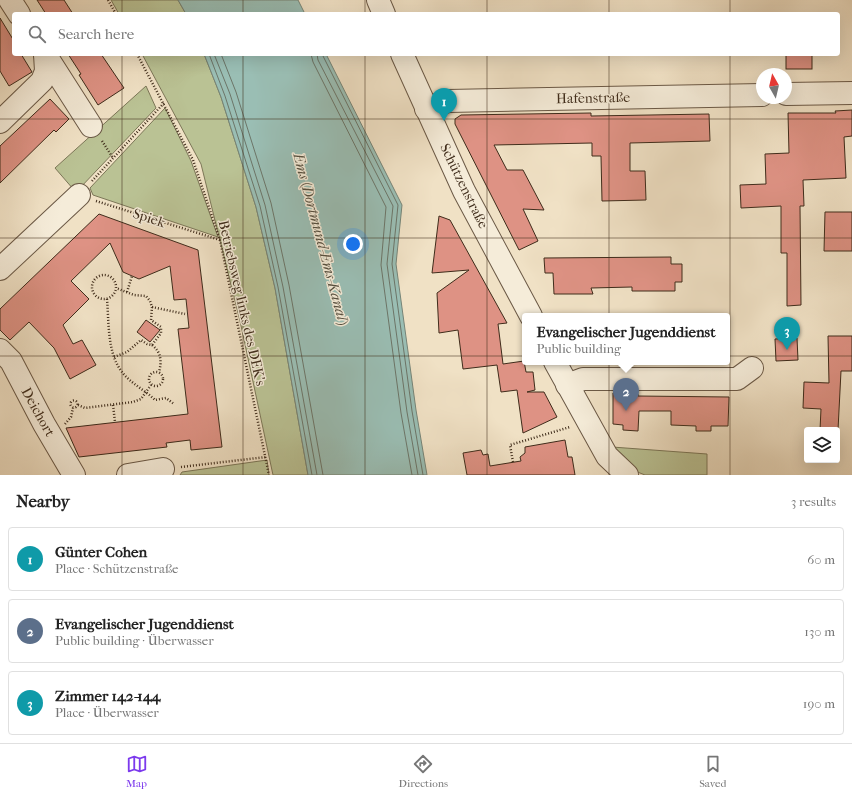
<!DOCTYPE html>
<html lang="en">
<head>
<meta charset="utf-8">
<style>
  body { margin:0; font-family:"IM FELL French Canon",serif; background:#f2f2f2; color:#222 }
  .controls { position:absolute; right:12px; bottom:12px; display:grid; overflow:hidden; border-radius:4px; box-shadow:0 4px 16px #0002 }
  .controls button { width:36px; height:36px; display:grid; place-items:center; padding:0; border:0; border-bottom:1px solid #e0e0e0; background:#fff; color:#222; font:20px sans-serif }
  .compass { position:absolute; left:756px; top:68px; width:36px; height:36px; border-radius:50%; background:#fff; box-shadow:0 4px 16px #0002; rotate:352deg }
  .you { position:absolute; left:353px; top:244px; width:14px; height:14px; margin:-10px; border:3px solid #fff; border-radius:50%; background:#1a73e8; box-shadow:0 0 0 6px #1a73e833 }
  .badge { display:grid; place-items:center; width:26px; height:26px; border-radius:50%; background:#7c3aed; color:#fff; font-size:13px; font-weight:700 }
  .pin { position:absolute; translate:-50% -33px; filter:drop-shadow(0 1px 2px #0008) }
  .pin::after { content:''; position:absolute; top:21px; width:14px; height:12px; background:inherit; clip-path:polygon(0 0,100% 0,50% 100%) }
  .popup { position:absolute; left:522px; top:313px; width:208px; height:52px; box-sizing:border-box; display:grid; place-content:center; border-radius:4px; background:#fff; filter:drop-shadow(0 1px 3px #0005); font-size:13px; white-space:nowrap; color:#767676 }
  .popup b { font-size:15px; color:#222 }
  .popup::after { content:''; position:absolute; left:50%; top:100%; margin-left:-8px; border:8px solid transparent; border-top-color:#fff }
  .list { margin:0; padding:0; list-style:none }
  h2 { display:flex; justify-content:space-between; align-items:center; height:52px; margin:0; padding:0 16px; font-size:17px }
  h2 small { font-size:13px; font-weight:400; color:#767676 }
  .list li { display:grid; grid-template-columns:26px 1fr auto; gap:12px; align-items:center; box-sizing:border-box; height:64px; margin:0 8px 8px; padding:0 8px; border:1px solid #e0e0e0; border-radius:4px }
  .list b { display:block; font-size:15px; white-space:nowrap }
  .list p { margin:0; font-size:13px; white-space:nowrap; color:#767676 }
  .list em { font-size:13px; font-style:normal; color:#767676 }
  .icon { flex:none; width:22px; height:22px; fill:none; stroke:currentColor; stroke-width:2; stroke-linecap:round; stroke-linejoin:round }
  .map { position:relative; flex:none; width:852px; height:475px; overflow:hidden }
  .search { position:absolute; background:#fff; box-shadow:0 4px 16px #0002; left:12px; right:12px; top:12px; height:44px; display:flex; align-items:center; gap:10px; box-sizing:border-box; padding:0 14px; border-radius:4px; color:#767676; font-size:15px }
  .sheet { height:268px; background:#fff }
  nav { display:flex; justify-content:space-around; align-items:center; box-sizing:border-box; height:56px; border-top:1px solid #e0e0e0; background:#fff; font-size:11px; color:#767676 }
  nav a { display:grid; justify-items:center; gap:2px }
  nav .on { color:#7c3aed }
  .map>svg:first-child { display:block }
</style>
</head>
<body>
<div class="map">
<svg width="852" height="475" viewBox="0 0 852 475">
  <rect width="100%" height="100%" fill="#f0e1c5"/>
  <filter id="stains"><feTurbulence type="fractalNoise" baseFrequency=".005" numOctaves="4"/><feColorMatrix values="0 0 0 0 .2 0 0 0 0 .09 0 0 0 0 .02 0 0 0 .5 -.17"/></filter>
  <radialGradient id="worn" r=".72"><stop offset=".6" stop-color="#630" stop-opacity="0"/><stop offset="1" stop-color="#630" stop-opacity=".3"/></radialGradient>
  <g fill="#bac294" stroke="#7c7758">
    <polygon points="111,0 178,0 186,14 119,14"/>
    <polygon points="142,54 204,54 221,97 256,207 275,288 308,475 273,475 240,321 201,164"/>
    <polygon points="146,86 156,108 79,189 74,190 55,168"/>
    <polygon points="165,108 191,161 218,237 93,195 90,188"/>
    <polygon points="612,447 707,454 707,475 645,475 635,471"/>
    <polygon points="267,460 269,475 180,475 182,472"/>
  </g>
  <g fill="#9abeb4" stroke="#768477">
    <polygon points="178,0 298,0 305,14 186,14"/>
    <polygon points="204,54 326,54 402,205 396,264 416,410 427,475 308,475 275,288 256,207 221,97"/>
  </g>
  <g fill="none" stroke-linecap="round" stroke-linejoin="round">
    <g stroke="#6c7568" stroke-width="1">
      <polyline points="209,54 225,96 260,206 278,287 312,475"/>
      <polyline points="214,54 230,94 265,205 283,287 317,475"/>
      <polyline points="221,54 236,92 271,203 289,285 323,475"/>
      <polyline points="311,54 313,62 386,207 381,265 401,413 412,475"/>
      <polyline points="317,54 318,60 393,206 387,264 407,412 418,475"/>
      <polyline points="322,54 398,205 392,264 412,411 423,475"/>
    </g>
  </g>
  <g fill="#de9284" stroke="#3f2c1b">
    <polygon points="37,0 64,0 73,14 46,14"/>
    <polygon points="0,18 14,41 14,54 21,54 32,72 9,86 0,71"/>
    <polygon points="68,54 101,54 124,88 98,105 79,75 81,74"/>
    <rect x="786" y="54" width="26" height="15"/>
    <polygon points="50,99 69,119 56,132 54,130 0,183 0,146"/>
    <polygon points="852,110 852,136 844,137 846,178 803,180 804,206 800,206 801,305 787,306 787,253 781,253 781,206 741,208 740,185 766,184 765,154 789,153 788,113 836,113 835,111"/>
    <polygon points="591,113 591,116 709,114 710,141 630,143 630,171 645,171 646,200 602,201 601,156 592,156 592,143 494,145 507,170 523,170 544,210 523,209 538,241 519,250 455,124 455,119 461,115"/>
    <polygon points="825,212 852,212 852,251 824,251"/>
    <polygon points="99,214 198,250 222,447 191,450 190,440 166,443 167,447 79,457 66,428 188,414 178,329 189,328 186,299 174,300 170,266 139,279 123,272 110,243 71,281 89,299 63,325 73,344 82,340 96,365 70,379 54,348 29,322 10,340 0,330 0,309"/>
    <polygon points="439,216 450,220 507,323 498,324 503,364 524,361 526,372 533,372 535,390 527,392 544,392 557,417 523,433 517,390 501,392 497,365 463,369 458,330 439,333 437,293 469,270 432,273"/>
    <polygon points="671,257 671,264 682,264 682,282 675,282 675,291 632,291 632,287 591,288 593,294 554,294 553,273 545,273 544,258"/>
    <polygon points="146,320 160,330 150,342 137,332"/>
    <polygon points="828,336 852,336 852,371 841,371 838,430 820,430 821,409 803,408 804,382 829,383"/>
    <polygon points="797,338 798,360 776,361 775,339"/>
    <polygon points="613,393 638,394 638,396 729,397 728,426 711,426 711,431 696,431 696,426 671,425 671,411 639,411 638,431 623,430 623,425 613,424"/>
    <polygon points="565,440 568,457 572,457 575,475 467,475 463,453 481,450 483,455 488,454 490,466 521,461 520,457 525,453 525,447"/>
  </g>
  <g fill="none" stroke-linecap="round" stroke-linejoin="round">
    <defs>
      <g id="minor">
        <polyline points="10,0 19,14"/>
        <polyline points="378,0 384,14"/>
        <polyline points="45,54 91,126"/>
        <polyline points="402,54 464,191 531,316"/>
        <polyline points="786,94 852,93"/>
        <polyline points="426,109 448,101 762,95"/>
        <polyline points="0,122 42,81 46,71 45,54"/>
        <polyline points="0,269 79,195"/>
        <polyline points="0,350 11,361 44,424 74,475"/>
        <polyline points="555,362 607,456 627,475"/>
        <polyline points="567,385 583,379 737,379 752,368"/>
        <polyline points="128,475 163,469"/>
      </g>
    </defs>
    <use href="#minor" stroke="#6b5946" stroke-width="24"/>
    <g stroke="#3f2c1b" stroke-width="2.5" stroke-dasharray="1 2" stroke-linecap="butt">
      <polyline points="108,0 116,14"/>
      <polyline points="137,54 193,160 220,240 269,475"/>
      <polyline points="102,141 113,158"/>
      <polyline points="92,181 164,103"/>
      <polyline points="96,201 220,240"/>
      <circle cx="104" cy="287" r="12"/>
      <polyline points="127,292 132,276"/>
      <path d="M107,299C109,322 107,353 122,372C130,383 145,390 155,400L166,398L174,404"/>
      <polyline points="152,307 185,314"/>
      <path d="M152,345C161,352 162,361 159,372"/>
      <polyline points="114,357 127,352 141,340 147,344 152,345 161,333 161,327 151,320 152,307 150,301 146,296 134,295 116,288"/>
      <circle cx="156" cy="379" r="7"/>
      <circle cx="74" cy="404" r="3.5"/>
      <polyline points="78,405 85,408 133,402 141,399 151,385"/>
      <polyline points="113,405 115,422"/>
      <polyline points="65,424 71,417 73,408"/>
      <polyline points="513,462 510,445 570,427"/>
      <polyline points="181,467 266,457"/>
    </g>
    <use href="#minor" stroke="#f5ecd9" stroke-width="22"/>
  </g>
  <path fill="none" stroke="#3f2c1b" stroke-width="1" stroke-opacity="0.55" d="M122,0V14M243,0V14M365,0V14M487,0V14M609,0V14M730,0V14M122,54V475M243,54V475M365,54V475M487,54V475M609,54V475M730,54V475M0,119H852M0,238H852M0,356H852"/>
  <g text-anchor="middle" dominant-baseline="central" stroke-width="3" stroke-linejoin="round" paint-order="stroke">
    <g font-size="14" fill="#3f2c1b" stroke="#f5ecd9">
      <text transform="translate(593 98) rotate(-1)">Hafenstraße</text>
      <text transform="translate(464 186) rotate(64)">Schützenstraße</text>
      <text transform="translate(149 218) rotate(18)">Spiek</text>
      <text transform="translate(242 303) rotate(77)">Betriebsweg links des DEK's</text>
      <text transform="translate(38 412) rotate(61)">Deichort</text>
    </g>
    <g font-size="15" font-style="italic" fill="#565041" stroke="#f5ecd9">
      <text transform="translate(321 239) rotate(75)">Ems (Dortmund-Ems-Kanal)</text>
    </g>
  </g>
  <rect width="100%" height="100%" filter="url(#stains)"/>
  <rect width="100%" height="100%" fill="url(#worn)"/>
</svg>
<div class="controls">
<button><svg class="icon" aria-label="layers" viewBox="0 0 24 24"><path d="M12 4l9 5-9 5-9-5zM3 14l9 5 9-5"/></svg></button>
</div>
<svg class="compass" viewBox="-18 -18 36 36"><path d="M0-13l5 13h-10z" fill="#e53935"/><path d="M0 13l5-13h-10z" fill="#767676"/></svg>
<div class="you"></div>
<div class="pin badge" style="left:444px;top:121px;background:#0f9aa8">1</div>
<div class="pin badge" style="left:626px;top:411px;background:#5c6f8a">2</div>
<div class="popup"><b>Evangelischer Jugenddienst</b>Public building</div>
<div class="pin badge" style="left:787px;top:350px;background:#0f9aa8">3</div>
<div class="search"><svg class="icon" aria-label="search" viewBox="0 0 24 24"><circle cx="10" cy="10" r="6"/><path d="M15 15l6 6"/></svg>Search here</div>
</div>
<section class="sheet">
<h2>Nearby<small>3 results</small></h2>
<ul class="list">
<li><span class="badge" style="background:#0f9aa8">1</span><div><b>Günter Cohen</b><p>Place · Schützenstraße</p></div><em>60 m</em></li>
<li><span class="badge" style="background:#5c6f8a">2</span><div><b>Evangelischer Jugenddienst</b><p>Public building · Überwasser</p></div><em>130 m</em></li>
<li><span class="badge" style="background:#0f9aa8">3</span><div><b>Zimmer 142-144</b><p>Place · Überwasser</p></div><em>190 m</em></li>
</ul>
</section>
<nav>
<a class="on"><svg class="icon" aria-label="map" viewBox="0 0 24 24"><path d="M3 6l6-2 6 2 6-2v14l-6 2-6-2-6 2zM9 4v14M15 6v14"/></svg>Map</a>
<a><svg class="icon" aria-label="directions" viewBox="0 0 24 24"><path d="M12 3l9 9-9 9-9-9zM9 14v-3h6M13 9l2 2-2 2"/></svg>Directions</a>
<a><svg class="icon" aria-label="saved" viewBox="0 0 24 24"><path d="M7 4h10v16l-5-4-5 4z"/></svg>Saved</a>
</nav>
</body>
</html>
